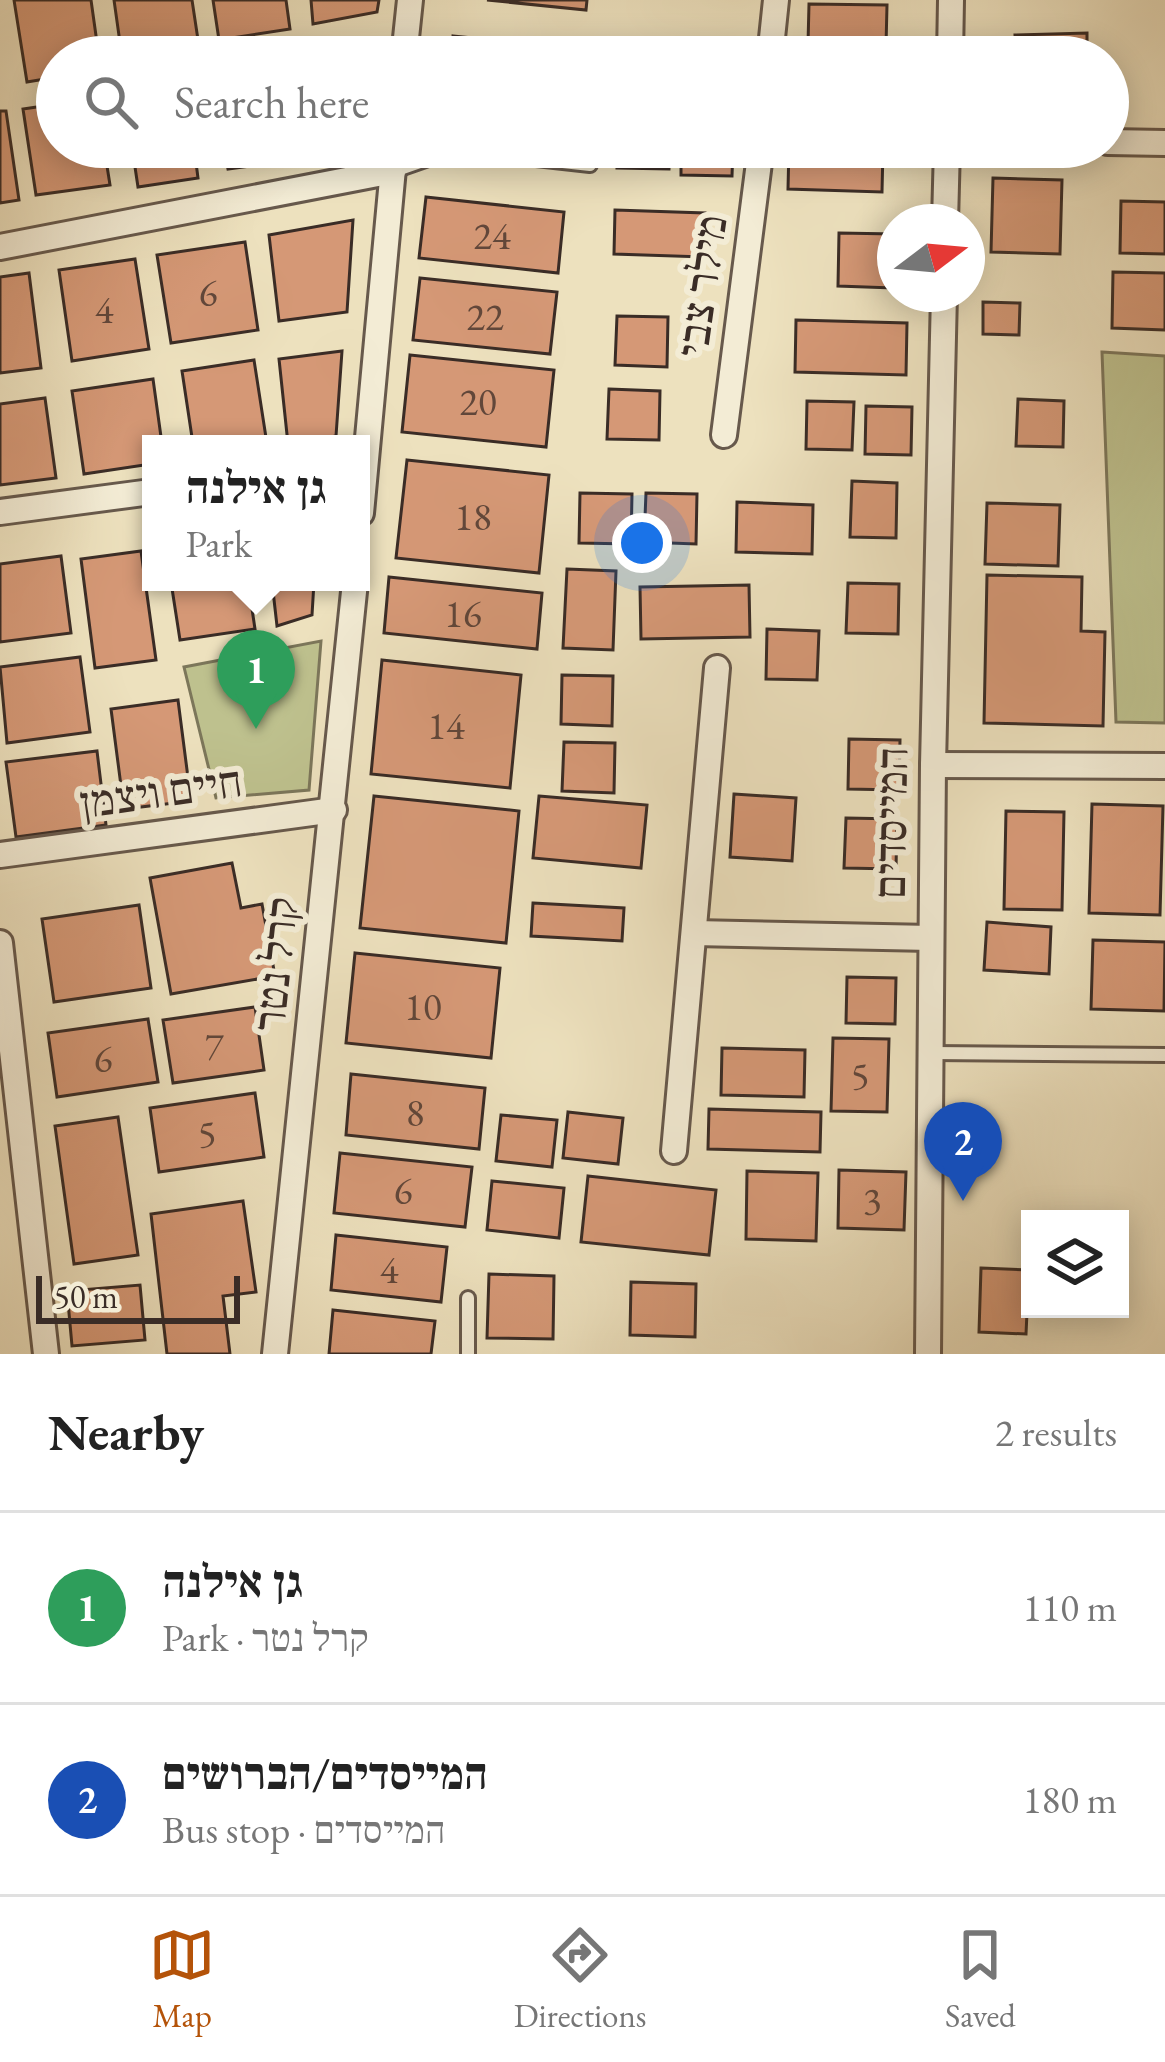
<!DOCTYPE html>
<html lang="en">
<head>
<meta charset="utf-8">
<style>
  body { margin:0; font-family:"EB Garamond","Frank Ruhl Libre",serif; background:#f2f2f2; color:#222 }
  .controls { position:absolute; right:36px; bottom:36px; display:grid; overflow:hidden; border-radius:0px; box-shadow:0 6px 30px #0003 }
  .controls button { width:108px; height:108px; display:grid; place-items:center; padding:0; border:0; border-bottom:3px solid #e0e0e0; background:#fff; color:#222; font:60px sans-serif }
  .compass { position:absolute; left:877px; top:204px; width:108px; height:108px; border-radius:50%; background:#fff; box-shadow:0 6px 30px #0003; rotate:74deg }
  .scale { position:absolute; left:36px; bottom:30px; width:204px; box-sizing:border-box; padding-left:12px; border:6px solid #3a2c26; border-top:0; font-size:33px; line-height:42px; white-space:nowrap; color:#3a2c26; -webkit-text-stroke:9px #f3ecd5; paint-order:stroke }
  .you { position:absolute; left:642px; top:543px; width:42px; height:42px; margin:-30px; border:9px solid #fff; border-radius:50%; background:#1a73e8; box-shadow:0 0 0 18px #1a73e833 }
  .badge { display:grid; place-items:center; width:78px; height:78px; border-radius:50%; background:#b45309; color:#fff; font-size:39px; font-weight:700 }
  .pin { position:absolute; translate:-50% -99px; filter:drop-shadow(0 3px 6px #0008) }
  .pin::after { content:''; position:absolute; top:63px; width:42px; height:36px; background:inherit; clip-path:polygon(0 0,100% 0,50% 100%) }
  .popup { position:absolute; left:142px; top:435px; width:228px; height:156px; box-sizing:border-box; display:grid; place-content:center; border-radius:0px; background:#fff; filter:drop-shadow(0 3px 9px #0005); font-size:39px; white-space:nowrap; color:#767676 }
  .popup b { font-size:45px; color:#222 }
  .popup::after { content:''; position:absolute; left:50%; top:100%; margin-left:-24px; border:24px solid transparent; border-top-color:#fff }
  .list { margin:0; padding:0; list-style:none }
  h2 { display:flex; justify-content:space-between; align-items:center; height:156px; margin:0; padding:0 48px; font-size:51px }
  h2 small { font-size:39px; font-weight:400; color:#767676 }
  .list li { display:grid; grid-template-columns:78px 1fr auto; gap:36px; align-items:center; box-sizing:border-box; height:192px; padding:0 48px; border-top:3px solid #e0e0e0 }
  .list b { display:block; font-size:45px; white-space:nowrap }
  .list p { margin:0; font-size:39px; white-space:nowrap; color:#767676 }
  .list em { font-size:39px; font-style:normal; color:#767676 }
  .icon { flex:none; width:66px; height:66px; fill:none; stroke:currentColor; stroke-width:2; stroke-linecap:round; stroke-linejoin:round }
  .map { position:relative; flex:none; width:1165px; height:1354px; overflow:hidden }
  .search { position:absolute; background:#fff; box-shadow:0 6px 30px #0003; left:36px; right:36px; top:36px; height:132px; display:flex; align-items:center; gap:30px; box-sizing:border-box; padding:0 42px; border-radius:66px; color:#767676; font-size:45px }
  .sheet { height:540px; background:#fff }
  nav { display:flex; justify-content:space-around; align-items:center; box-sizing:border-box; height:168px; border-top:3px solid #e0e0e0; background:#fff; font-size:33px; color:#767676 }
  nav a { display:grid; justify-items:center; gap:6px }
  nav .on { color:#b45309 }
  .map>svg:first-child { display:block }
</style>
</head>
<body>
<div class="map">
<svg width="1165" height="1354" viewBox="0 0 1165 1354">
  <rect width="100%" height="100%" fill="#ede1be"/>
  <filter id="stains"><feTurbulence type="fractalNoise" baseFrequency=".00167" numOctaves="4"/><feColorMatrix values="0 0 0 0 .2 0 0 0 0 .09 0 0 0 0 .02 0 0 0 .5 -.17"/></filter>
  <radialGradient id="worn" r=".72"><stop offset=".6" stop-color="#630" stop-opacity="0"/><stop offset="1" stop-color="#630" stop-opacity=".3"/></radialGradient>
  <g fill="#bec18e" stroke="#7c765a" stroke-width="3">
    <polygon points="1102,352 1165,356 1165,723 1116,722"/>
    <polygon points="321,641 309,790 216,798 184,667"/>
  </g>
  <g fill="#d59876" stroke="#3a2c26" stroke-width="3">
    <polygon points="14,0 91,0 99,57 57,57 57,77 27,82"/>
    <polygon points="114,0 192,0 200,53 122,57"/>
    <polygon points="213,0 286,0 290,29 219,40"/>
    <polygon points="311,0 379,0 377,12 313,24"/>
    <polygon points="487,0 587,0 586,10"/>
    <polygon points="809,4 887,5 886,46 808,44"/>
    <polygon points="1087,33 1087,57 1016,57 1015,35"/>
    <polygon points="453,36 551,46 549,57 451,57"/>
    <polygon points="372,45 370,57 314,57"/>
    <polygon points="57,104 57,147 104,147 110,185 36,195 23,109"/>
    <polygon points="0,111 6,111 19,200 0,203"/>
    <polygon points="132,147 194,147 198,178 138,187"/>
    <polygon points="224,147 298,147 300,159 228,169"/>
    <polygon points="618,147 670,147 669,169 617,168"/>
    <polygon points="681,147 733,147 732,176 681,175"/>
    <polygon points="789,147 883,149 882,192 788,189"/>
    <polygon points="993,178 1062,180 1060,254 991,252"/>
    <polygon points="426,197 564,212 558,273 419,258"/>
    <polygon points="1121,201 1165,202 1165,254 1120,253"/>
    <polygon points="615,210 705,213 704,257 614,254"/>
    <polygon points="353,220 347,312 279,321 269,235"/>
    <polygon points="839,233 894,234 893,288 838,286"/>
    <polygon points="245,242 258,330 171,343 157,255"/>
    <polygon points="135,259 149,349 72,361 59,270"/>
    <polygon points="1113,272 1165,273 1165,330 1112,328"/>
    <polygon points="29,273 41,368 0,373 0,277"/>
    <polygon points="420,278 557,292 550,354 413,340"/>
    <polygon points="983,302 1020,303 1019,335 983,334"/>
    <polygon points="617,316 668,317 667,367 615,365"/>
    <polygon points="796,320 907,323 906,375 795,372"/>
    <polygon points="342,351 336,436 288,444 279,359"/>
    <polygon points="410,355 554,370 546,447 402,432"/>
    <polygon points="254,360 267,444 193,444 182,371"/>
    <polygon points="153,379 162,444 151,444 151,464 84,474 72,391"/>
    <polygon points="609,389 660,391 659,440 607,439"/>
    <polygon points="45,398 56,478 0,485 0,404"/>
    <polygon points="1018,399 1064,401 1063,447 1016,446"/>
    <polygon points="807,401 854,402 852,450 806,449"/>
    <polygon points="866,406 912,407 911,455 865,454"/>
    <polygon points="407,460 549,475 539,573 396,558"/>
    <polygon points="852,481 897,483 896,538 850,537"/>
    <polygon points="580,493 632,494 631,544 579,543"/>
    <polygon points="646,493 697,494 696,544 644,542"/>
    <polygon points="737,502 813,505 812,554 736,552"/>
    <polygon points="987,503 1060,505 1058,566 985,564"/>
    <polygon points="141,551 156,660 95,668 81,559"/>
    <polygon points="61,556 71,633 0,642 0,564"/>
    <polygon points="567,569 616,571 613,650 563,648"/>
    <polygon points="987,575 1082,577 1081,631 1105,632 1103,726 984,723"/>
    <polygon points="389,577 542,593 537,649 384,633"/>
    <polygon points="171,582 248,582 255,629 180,640"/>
    <polygon points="272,582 314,582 312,615 277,626"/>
    <polygon points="848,583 899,584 898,634 846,633"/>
    <polygon points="749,585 750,637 641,639 640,587"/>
    <polygon points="767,629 819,631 817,680 766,679"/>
    <polygon points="80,657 90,732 7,743 0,667"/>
    <polygon points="382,660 521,675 510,788 371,774"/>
    <polygon points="562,675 613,676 612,726 561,724"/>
    <polygon points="178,700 191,801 124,809 111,709"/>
    <polygon points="849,739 900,740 899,790 848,789"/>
    <polygon points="564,742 615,743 614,793 562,791"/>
    <polygon points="97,751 106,825 16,837 6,762"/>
    <polygon points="734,794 796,798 792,861 730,857"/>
    <polygon points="374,796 519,811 506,943 360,928"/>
    <polygon points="539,796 647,805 641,868 533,858"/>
    <polygon points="1092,804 1163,806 1160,915 1089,913"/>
    <polygon points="1006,811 1064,812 1062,910 1004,909"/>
    <polygon points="846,818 897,819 896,869 844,868"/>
    <polygon points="232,863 241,908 262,904 275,976 171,994 150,878"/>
    <polygon points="533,903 624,908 622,941 531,936"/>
    <polygon points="139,905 151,988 54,1002 42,919"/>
    <polygon points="987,922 1051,927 1049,974 984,970"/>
    <polygon points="1093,940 1165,942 1164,1011 1091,1009"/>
    <polygon points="355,953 500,968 491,1058 346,1043"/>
    <polygon points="847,977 896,978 895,1024 846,1023"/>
    <polygon points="255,1007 264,1070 173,1083 163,1020"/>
    <polygon points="148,1019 158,1082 57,1097 48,1033"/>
    <polygon points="833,1038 889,1039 887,1112 831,1111"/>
    <polygon points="722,1048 805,1050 804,1097 721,1095"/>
    <polygon points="351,1074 485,1088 479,1149 346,1135"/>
    <polygon points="255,1093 264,1157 159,1172 150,1108"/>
    <polygon points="709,1109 821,1112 820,1152 708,1149"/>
    <polygon points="568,1112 623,1118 618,1164 563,1158"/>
    <polygon points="501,1115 557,1120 552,1167 496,1161"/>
    <polygon points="118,1117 138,1255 74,1264 55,1126"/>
    <polygon points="340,1153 472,1167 465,1227 334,1213"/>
    <polygon points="839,1170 906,1172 904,1230 838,1228"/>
    <polygon points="747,1171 818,1173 816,1241 746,1239"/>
    <polygon points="588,1176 716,1190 709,1255 581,1242"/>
    <polygon points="492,1181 564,1188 559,1238 487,1230"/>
    <polygon points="243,1201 256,1292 223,1296 230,1354 167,1354 151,1214"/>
    <polygon points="336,1235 447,1247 441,1302 331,1290"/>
    <polygon points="981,1268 1029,1270 1026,1334 979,1332"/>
    <polygon points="489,1274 554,1276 553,1339 487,1338"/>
    <polygon points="631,1282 696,1284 695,1337 630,1335"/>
    <polygon points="140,1285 145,1340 72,1346 67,1291"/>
    <polygon points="333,1310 435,1321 431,1354 329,1354"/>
  </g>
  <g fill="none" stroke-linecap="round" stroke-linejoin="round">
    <defs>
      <g id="service">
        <polyline points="394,171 454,150 590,165"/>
        <polyline points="932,1053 1165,1055"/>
        <polyline points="468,1298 468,1354"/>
      </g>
      <g id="minor">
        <polyline points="404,57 410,0"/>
        <polyline points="770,57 776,0"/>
        <polyline points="950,57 951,0"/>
        <polyline points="1108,142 1165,143"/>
        <polyline points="945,222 947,147"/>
        <polyline points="0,247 393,171"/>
        <polyline points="724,435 761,147"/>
        <polyline points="0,512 151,492"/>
        <polyline points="361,513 395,147"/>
        <polyline points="933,765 1165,766"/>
        <polyline points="0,855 334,810"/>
        <polyline points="694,933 931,938"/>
        <polyline points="0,943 46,1354"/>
        <polyline points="674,1151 717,668"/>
        <polyline points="275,1354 355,582"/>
        <polyline points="928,1354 933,765 944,294"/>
      </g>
    </defs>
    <use href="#service" stroke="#67594c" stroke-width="18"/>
    <use href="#minor" stroke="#67594c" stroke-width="30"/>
    <use href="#service" stroke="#f3ecd5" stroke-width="12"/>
    <use href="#minor" stroke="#f3ecd5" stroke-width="24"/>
  </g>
  <g text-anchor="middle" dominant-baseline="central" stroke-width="12" stroke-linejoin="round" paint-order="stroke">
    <g font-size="39" fill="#61473a">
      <text x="492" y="235">24</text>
      <text x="208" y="292">6</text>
      <text x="104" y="309">4</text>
      <text x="485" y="316">22</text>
      <text x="478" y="401">20</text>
      <text x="473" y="516">18</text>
      <text x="463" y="613">16</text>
      <text x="446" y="725">14</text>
      <text x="423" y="1006">10</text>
      <text x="214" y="1045">7</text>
      <text x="103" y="1058">6</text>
      <text x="860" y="1075">5</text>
      <text x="415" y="1112">8</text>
      <text x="207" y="1133">5</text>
      <text x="403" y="1190">6</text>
      <text x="872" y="1200">3</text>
      <text x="389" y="1269">4</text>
    </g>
    <g font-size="45" fill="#3a2c26" stroke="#f3ecd5">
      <text transform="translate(701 286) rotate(-82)">מילר צבי</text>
      <text transform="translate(161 791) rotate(-8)">חיים ויצמן</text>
      <text transform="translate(890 823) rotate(-89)">המייסדים</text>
      <text transform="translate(275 964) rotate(-84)">קרל נטר</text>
    </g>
  </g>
  <rect width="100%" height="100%" filter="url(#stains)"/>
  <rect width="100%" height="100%" fill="url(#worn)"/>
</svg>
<div class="controls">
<button><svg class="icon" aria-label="layers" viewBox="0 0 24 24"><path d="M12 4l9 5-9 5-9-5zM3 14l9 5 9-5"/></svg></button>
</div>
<svg class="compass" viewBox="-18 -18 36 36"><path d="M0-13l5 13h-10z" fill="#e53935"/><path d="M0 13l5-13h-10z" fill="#767676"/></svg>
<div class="scale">50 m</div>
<div class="you"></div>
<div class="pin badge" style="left:256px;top:729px;background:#2e9e5b">1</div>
<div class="popup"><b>גן אילנה</b>Park</div>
<div class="pin badge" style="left:963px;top:1201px;background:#1a4fb4">2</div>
<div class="search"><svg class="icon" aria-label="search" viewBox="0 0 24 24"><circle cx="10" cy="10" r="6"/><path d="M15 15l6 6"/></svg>Search here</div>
</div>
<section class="sheet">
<h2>Nearby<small>2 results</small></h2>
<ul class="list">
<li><span class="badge" style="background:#2e9e5b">1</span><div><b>גן אילנה</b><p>Park · קרל נטר</p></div><em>110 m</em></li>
<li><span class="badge" style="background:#1a4fb4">2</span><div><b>המייסדים/הברושים</b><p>Bus stop · המייסדים</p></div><em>180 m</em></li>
</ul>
</section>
<nav>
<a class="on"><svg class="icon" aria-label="map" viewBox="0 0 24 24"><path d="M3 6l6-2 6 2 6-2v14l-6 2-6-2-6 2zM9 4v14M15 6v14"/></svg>Map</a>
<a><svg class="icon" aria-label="directions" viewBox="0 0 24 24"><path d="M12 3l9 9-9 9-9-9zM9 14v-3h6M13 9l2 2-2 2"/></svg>Directions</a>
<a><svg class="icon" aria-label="saved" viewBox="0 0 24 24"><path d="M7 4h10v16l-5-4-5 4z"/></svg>Saved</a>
</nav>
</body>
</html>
